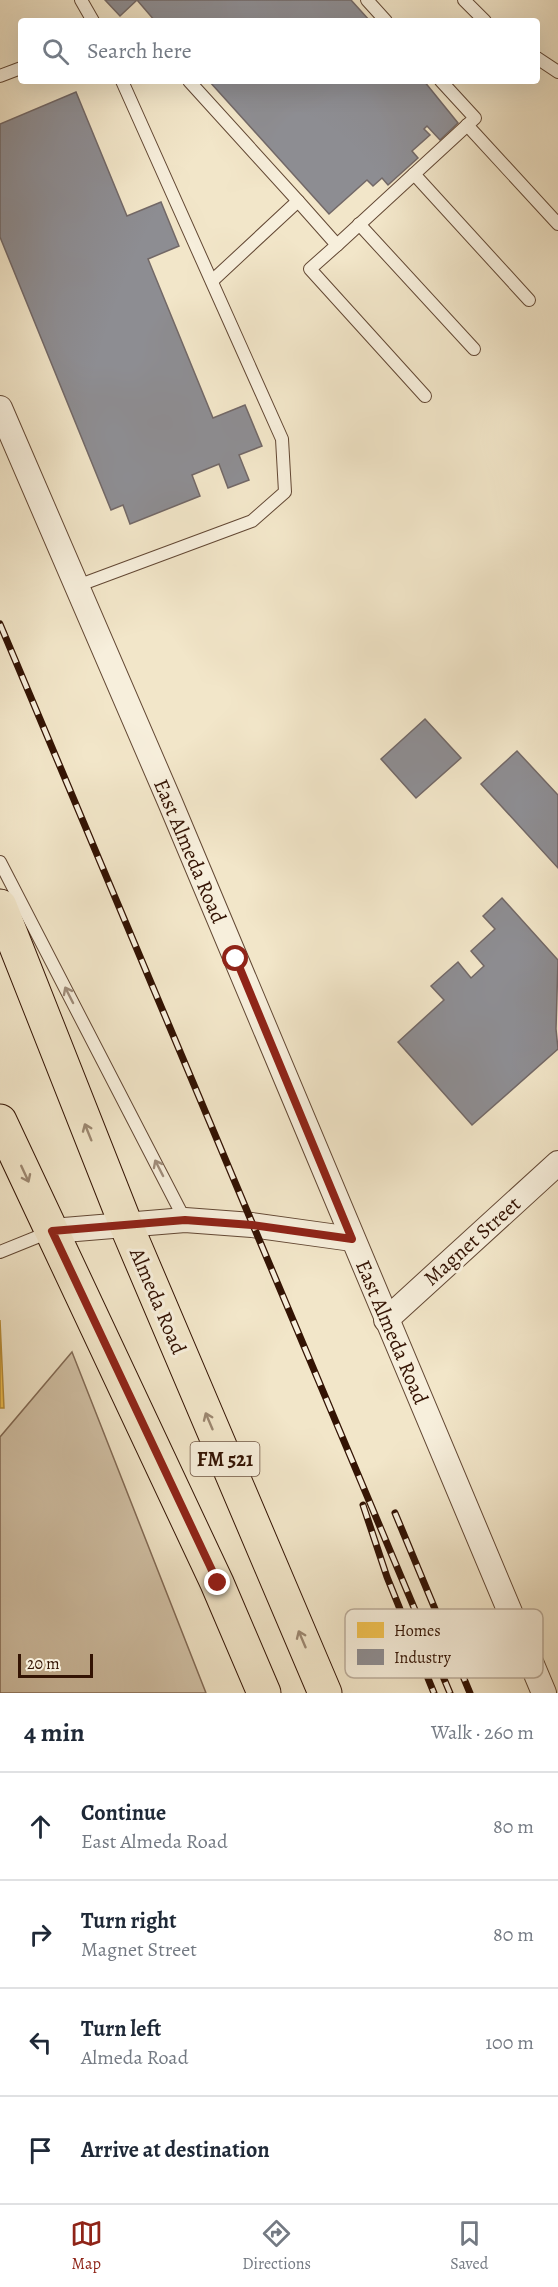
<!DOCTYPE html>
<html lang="en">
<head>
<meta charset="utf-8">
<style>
  body { margin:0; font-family:Alegreya,serif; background:#f6f6f7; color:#1f2937 }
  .scale { position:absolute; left:18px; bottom:15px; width:75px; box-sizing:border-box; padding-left:6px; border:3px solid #331303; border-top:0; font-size:16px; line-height:21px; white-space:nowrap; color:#331303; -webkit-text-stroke:4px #f7efdc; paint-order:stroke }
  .stop { position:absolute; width:18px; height:18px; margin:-14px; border:4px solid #8f2418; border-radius:50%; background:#fff }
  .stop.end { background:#8f2418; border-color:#fff; box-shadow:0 2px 6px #0008 }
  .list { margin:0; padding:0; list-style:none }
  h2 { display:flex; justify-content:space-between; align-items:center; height:78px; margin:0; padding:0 24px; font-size:26px }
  h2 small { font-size:20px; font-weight:400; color:#747a83 }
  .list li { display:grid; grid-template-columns:39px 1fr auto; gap:18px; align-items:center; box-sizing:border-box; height:108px; padding:0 24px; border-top:2px solid #e0e1e3 }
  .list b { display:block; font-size:22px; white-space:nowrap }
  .list p { margin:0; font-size:20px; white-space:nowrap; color:#747a83 }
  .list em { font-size:20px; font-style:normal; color:#747a83 }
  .icon { flex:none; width:33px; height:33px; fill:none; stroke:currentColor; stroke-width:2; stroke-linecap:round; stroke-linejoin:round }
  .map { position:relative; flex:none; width:558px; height:1693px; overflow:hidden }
  .search { position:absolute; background:#fff; box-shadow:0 6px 24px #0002; left:18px; right:18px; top:18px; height:66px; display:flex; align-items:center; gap:15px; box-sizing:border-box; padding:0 21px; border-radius:6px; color:#747a83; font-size:22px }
  .sheet { height:510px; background:#fff }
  nav { display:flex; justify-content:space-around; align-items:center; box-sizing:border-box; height:84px; border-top:2px solid #e0e1e3; background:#fff; font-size:16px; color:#747a83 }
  nav a { display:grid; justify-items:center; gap:3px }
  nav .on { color:#8f2418 }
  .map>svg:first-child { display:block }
</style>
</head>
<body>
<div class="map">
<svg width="558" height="1693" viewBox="0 0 558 1693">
  <rect width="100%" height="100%" fill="#f2e6c9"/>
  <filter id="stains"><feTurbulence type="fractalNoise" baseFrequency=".00333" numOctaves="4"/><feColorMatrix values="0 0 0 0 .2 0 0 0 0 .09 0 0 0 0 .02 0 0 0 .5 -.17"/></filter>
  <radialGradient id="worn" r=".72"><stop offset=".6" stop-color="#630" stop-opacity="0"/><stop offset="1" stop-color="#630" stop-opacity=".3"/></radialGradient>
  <polygon fill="#d2c2a7" stroke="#826a55" stroke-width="1.5" points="72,1352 206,1693 0,1693 0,1437"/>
  <polygon fill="#f2c14e" stroke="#b98d38" stroke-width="1.5" points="0,1320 4,1408 0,1408"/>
  <g fill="#8d8d92" stroke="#726867" stroke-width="1.5">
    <polygon points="105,0 351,0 370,21 155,21 137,0 120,16"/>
    <polygon points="209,81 424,81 458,123 440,140 427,126 424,129 430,135 412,151 418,158 388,185 382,178 373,186 367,180 329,214"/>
    <polygon points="76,92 127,216 161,202 179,246 148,259 213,418 245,405 262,446 239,455 249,480 228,488 219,464 192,475 200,496 130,524 123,505 111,510 0,237 0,124"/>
    <polygon points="425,719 461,758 416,798 381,759"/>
    <polygon points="517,751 558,795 558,868 481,784"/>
    <polygon points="502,898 558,960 556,1029 558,1049 472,1125 398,1042 444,1000 431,986 458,962 471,978 484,966 471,951 495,929 483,916"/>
  </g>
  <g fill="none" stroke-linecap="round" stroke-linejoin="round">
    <defs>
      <g id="service">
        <polyline points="81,0 93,21"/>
        <polyline points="367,0 386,21"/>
        <polyline points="464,0 485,21"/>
        <polyline points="537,58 558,72"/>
        <polyline points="0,76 21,68"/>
        <polyline points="189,81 298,201"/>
        <polyline points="467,125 558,224"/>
        <polyline points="414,174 529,300"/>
        <polyline points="359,224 474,349"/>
        <polyline points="337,245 310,269 425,396"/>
        <polyline points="212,281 298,201 337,245 475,118 441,81"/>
        <polyline points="77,586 252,521 285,492 282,439 122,81"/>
        <polyline points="0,862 185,1220"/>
        <polyline points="0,1252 52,1231"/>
      </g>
      <g id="minor">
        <polyline points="0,408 170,802 544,1693"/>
        <polyline points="52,1231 185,1220 252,1225 352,1239"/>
        <polyline points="386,1320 558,1163"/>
      </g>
      <g id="primary">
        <polyline points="0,906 126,1225 325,1693"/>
        <polyline points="0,1121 217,1583 264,1693"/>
      </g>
    </defs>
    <use href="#service" stroke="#634834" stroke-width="14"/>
    <use href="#minor" stroke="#634834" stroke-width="26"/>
    <use href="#primary" stroke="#331303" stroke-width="35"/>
    <use href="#service" stroke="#f7efdc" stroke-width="12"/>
    <use href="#minor" stroke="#f7efdc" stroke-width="24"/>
    <use href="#primary" stroke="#f2e6c9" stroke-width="33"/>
    <defs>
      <g id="rail">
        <polyline points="0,624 450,1693"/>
        <polyline points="363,1505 387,1577 434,1693"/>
        <polyline points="395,1513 470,1693"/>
      </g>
    </defs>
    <use href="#rail" stroke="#331303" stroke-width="7"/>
    <use href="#rail" stroke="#f7efdc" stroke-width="4.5" stroke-dasharray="14" stroke-linecap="butt"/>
  </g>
  <defs><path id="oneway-shaft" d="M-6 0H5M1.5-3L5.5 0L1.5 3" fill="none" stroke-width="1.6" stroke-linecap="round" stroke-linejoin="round" transform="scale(1.5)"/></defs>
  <g stroke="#9f8c7a">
    <use href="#oneway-shaft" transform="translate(69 995) rotate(-117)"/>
    <use href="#oneway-shaft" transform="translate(159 1168) rotate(-117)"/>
  </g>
  <g stroke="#9c8770">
    <use href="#oneway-shaft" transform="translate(88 1132) rotate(-112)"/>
    <use href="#oneway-shaft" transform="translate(25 1174) rotate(65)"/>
    <use href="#oneway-shaft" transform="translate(209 1421) rotate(-113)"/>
    <use href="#oneway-shaft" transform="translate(302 1639) rotate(-113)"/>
  </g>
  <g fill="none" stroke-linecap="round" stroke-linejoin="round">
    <polyline stroke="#8f2418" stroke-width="8" points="218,1583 52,1231 185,1220 252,1225 352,1239 236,959"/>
  </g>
  <g text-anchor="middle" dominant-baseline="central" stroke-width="6" stroke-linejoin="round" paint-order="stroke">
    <rect fill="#f7efdc" stroke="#6e5544" stroke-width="1.5" x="190.5" y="1442" width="69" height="34" rx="4.5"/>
    <g font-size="20" font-weight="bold" fill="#331303">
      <text x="225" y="1459">FM 521</text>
    </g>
    <g font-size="21" fill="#331303" stroke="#f7efdc">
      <text transform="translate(190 851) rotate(67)">East Almeda Road</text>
      <text transform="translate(472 1241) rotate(-42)">Magnet Street</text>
      <text transform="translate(158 1301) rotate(67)">Almeda Road</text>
      <text transform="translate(392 1332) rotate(67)">East Almeda Road</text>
    </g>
  </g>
  <rect x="345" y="1609" width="198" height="69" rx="9" fill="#f7efdc" stroke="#bcad9b" stroke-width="1.5"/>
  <rect x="357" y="1622" width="27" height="16" fill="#f2c14e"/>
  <rect x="357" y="1649" width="27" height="16" fill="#8d8d92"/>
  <g font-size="16" fill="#331303">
    <text x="394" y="1636">Homes</text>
    <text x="394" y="1663">Industry</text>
  </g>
  <rect width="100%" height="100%" filter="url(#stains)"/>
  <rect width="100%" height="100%" fill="url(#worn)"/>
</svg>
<div class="scale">20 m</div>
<div class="stop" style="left:236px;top:959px"></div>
<div class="stop end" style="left:218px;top:1583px"></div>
<div class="search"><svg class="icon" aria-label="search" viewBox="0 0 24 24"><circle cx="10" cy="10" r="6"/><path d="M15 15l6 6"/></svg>Search here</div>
</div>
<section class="sheet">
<h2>4 min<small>Walk · 260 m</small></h2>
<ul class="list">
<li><svg class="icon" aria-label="ahead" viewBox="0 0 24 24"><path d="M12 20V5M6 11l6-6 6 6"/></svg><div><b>Continue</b><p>East Almeda Road</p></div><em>80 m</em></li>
<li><svg class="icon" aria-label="right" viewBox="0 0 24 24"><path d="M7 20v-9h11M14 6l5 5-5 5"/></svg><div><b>Turn right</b><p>Magnet Street</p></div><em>80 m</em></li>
<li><svg class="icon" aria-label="left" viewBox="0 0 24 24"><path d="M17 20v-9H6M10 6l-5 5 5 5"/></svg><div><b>Turn left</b><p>Almeda Road</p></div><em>100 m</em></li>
<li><svg class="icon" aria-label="arrive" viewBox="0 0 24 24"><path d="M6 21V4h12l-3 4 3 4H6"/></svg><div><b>Arrive at destination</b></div></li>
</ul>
</section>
<nav>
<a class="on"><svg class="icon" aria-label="map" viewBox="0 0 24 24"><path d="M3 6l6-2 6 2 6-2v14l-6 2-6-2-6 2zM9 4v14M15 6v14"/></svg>Map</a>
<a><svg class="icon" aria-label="directions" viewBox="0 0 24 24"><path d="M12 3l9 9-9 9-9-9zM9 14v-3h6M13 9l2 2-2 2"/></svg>Directions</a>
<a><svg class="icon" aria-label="saved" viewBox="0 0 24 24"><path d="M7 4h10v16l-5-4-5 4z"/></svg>Saved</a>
</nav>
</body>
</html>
